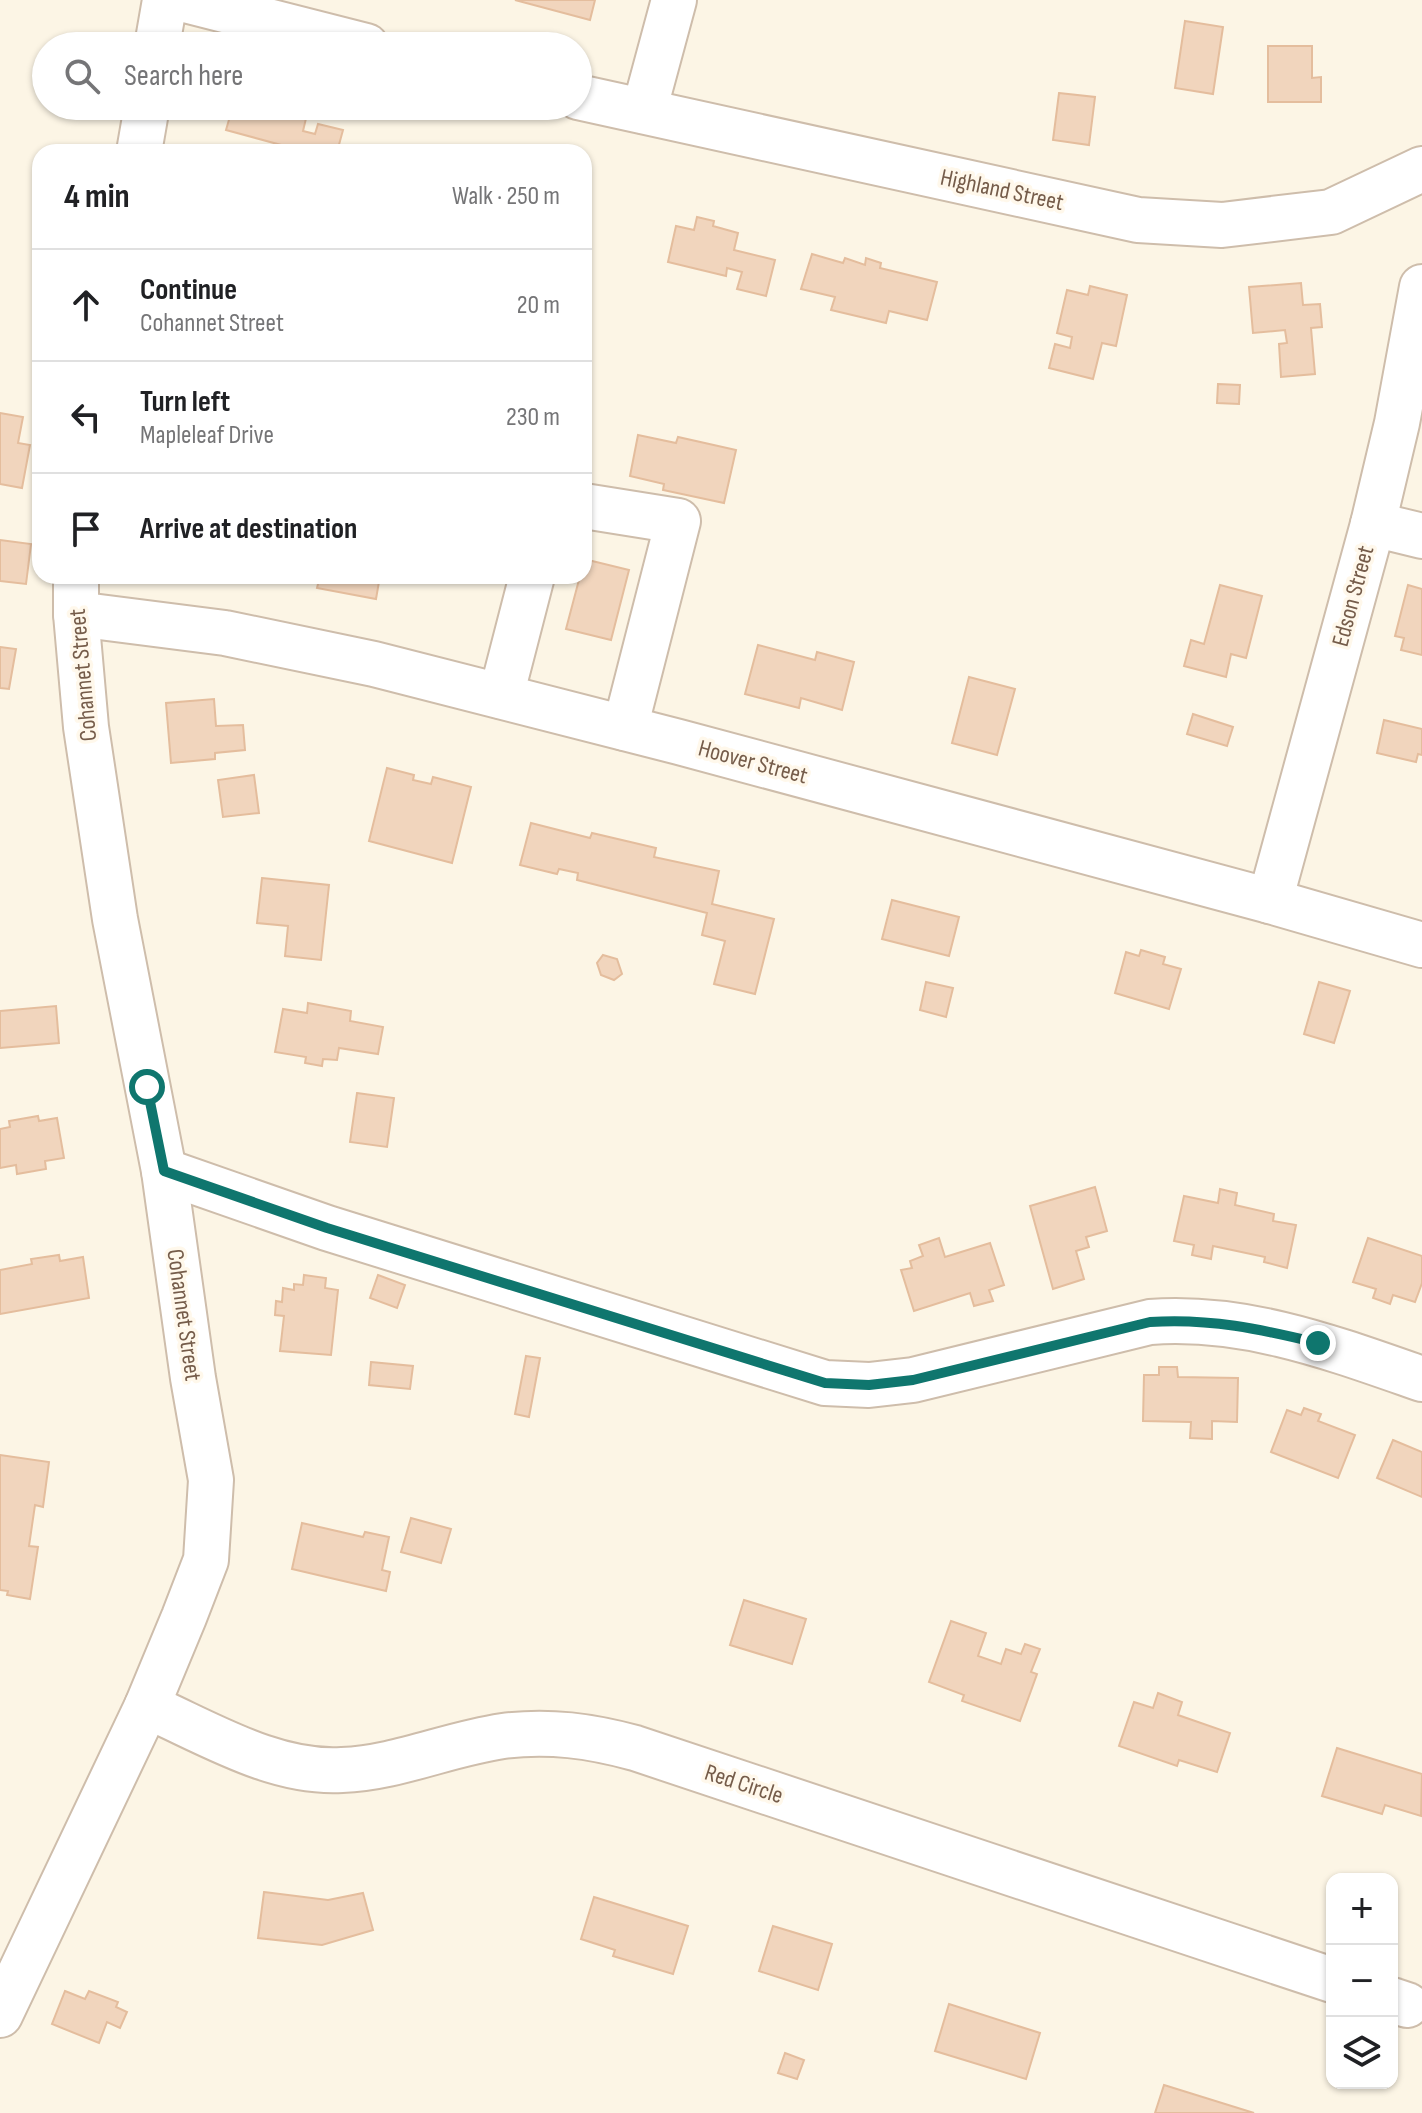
<!DOCTYPE html>
<html lang="en">
<head>
<meta charset="utf-8">
<style>
  body { margin:0; font-family:"Sofia Sans Condensed",sans-serif; background:#f6f6f6; color:#202124 }
  .controls { position:absolute; right:24px; bottom:24px; display:grid; overflow:hidden; border-radius:16px; box-shadow:0 2px 6px #0004 }
  .controls button { width:72px; height:72px; display:grid; place-items:center; padding:0; border:0; border-bottom:2px solid #e0e0e0; background:#fff; color:#202124; font:40px sans-serif }
  .stop { position:absolute; width:24px; height:24px; margin:-18px; border:6px solid #0f766e; border-radius:50%; background:#fff }
  .stop.end { background:#0f766e; border-color:#fff; box-shadow:0 2px 8px #0008 }
  .list { margin:0; padding:0; list-style:none }
  h2 { display:flex; justify-content:space-between; align-items:center; height:104px; margin:0; padding:0 32px; font-size:34px }
  h2 small { font-size:26px; font-weight:400; color:#757577 }
  .list li { display:grid; grid-template-columns:52px 1fr auto; gap:24px; align-items:center; box-sizing:border-box; height:112px; padding:0 32px; border-top:2px solid #e0e0e0 }
  .list b { display:block; font-size:30px; white-space:nowrap }
  .list p { margin:0; font-size:26px; white-space:nowrap; color:#757577 }
  .list em { font-size:26px; font-style:normal; color:#757577 }
  .icon { flex:none; width:44px; height:44px; fill:none; stroke:currentColor; stroke-width:2; stroke-linecap:round; stroke-linejoin:round }
  .map { position:relative; flex:none; width:1422px; height:2113px; overflow:hidden }
  .search { position:absolute; background:#fff; box-shadow:0 2px 6px #0004; left:32px; top:32px; width:560px; height:88px; display:flex; align-items:center; gap:20px; box-sizing:border-box; padding:0 28px; border-radius:44px; color:#757577; font-size:30px }
  .panel { position:absolute; background:#fff; box-shadow:0 2px 6px #0004; left:32px; top:144px; width:560px; height:440px; border-radius:24px }
  .map>svg:first-child { display:block }
</style>
</head>
<body>
<div class="map">
<svg width="1422" height="2113" viewBox="0 0 1422 2113">
  <rect width="100%" height="100%" fill="#fcf5e5"/>
  <g fill="#f1d5bd" stroke="#e4bd9d" stroke-width="2">
    <polygon points="515,0 595,0 590,20"/>
    <polygon points="1185,21 1223,27 1213,94 1175,88"/>
    <polygon points="1268,46 1312,46 1312,78 1321,77 1321,102 1268,102"/>
    <polygon points="1059,93 1095,97 1089,145 1053,140"/>
    <polygon points="233,106 295,106 308,110 303,131 315,134 318,124 343,130 337,152 307,152 226,130"/>
    <polygon points="697,217 714,221 713,226 738,233 734,250 775,260 766,296 737,289 742,272 727,268 726,276 668,262 676,226 694,230"/>
    <polygon points="812,254 843,263 845,258 865,265 866,258 881,263 880,268 937,282 927,320 889,311 886,323 831,310 835,297 801,289"/>
    <polygon points="1301,283 1303,305 1320,304 1322,327 1311,328 1315,374 1281,377 1279,344 1287,343 1285,330 1253,333 1249,287"/>
    <polygon points="1090,286 1127,295 1116,346 1102,343 1093,379 1049,368 1055,344 1070,348 1072,337 1057,333 1067,290 1088,295"/>
    <polygon points="1218,384 1240,385 1239,404 1217,403"/>
    <polygon points="0,413 23,417 18,443 30,445 22,488 0,484"/>
    <polygon points="638,435 676,443 678,437 736,450 724,503 663,490 664,484 630,476"/>
    <polygon points="0,540 31,544 26,584 0,581"/>
    <polygon points="584,559 629,570 611,640 566,629 580,576 584,576"/>
    <polygon points="320,576 380,576 376,599 317,588"/>
    <polygon points="1220,585 1262,596 1246,658 1231,654 1226,677 1184,666 1191,640 1204,644"/>
    <polygon points="1408,585 1422,589 1422,655 1401,650 1404,638 1395,636"/>
    <polygon points="758,645 815,660 817,652 854,662 842,710 801,698 799,708 745,694"/>
    <polygon points="0,647 16,649 9,689 0,688"/>
    <polygon points="969,677 1015,689 997,755 952,743"/>
    <polygon points="214,699 216,726 243,725 245,750 215,753 215,759 171,763 166,703"/>
    <polygon points="1193,714 1233,727 1227,746 1187,734"/>
    <polygon points="1384,720 1422,729 1422,755 1418,754 1416,762 1377,753"/>
    <polygon points="387,768 414,775 413,780 431,784 433,777 471,787 452,863 369,841"/>
    <polygon points="254,775 259,813 223,817 218,780"/>
    <polygon points="531,823 590,838 592,833 656,848 654,857 719,871 712,904 774,919 755,994 714,984 725,941 702,935 707,913 577,880 578,873 559,869 557,874 520,865"/>
    <polygon points="262,878 329,885 321,960 285,956 288,926 257,923"/>
    <polygon points="892,900 959,917 949,956 882,939"/>
    <polygon points="1141,950 1165,957 1163,964 1181,969 1169,1009 1115,993 1126,952 1139,956"/>
    <polygon points="603,955 617,959 622,974 614,980 601,975 597,963"/>
    <polygon points="926,982 953,988 946,1017 920,1010"/>
    <polygon points="1319,982 1350,991 1334,1043 1304,1034"/>
    <polygon points="308,1003 351,1011 350,1021 383,1027 378,1054 339,1048 337,1060 323,1059 322,1066 305,1063 306,1057 275,1052 283,1009 307,1013"/>
    <polygon points="56,1006 59,1043 0,1048 0,1011"/>
    <polygon points="357,1093 394,1098 387,1147 350,1142"/>
    <polygon points="38,1116 39,1121 57,1118 64,1158 45,1161 46,1169 17,1174 16,1165 0,1168 0,1129 10,1127 9,1121"/>
    <polygon points="1095,1187 1107,1231 1086,1237 1089,1247 1076,1251 1084,1279 1053,1289 1030,1206"/>
    <polygon points="1220,1189 1237,1193 1235,1205 1274,1214 1273,1221 1296,1225 1287,1268 1264,1262 1265,1257 1213,1246 1211,1259 1192,1255 1194,1245 1174,1241 1184,1196 1218,1203"/>
    <polygon points="939,1238 945,1257 990,1243 1004,1285 989,1290 993,1301 974,1306 970,1293 914,1311 901,1270 912,1268 910,1261 923,1256 919,1245"/>
    <polygon points="1368,1238 1422,1256 1422,1283 1415,1302 1393,1295 1390,1304 1373,1298 1376,1289 1353,1282"/>
    <polygon points="59,1255 60,1261 83,1257 89,1298 0,1314 0,1270 32,1264 31,1259"/>
    <polygon points="304,1275 326,1278 325,1288 338,1290 331,1355 280,1351 284,1316 275,1315 276,1301 282,1302 283,1288 294,1290 294,1284 303,1285"/>
    <polygon points="378,1275 405,1285 397,1308 370,1298"/>
    <polygon points="526,1356 540,1358 529,1417 515,1414"/>
    <polygon points="371,1362 413,1366 410,1389 369,1385"/>
    <polygon points="1159,1367 1177,1367 1178,1377 1238,1378 1237,1422 1212,1421 1212,1439 1190,1438 1191,1422 1143,1421 1144,1375 1159,1375"/>
    <polygon points="1304,1408 1321,1414 1318,1421 1355,1435 1338,1478 1271,1452 1287,1410 1301,1415"/>
    <polygon points="1393,1440 1422,1452 1422,1497 1377,1478"/>
    <polygon points="0,1455 49,1462 43,1507 35,1505 29,1546 38,1547 30,1599 7,1595 8,1591 0,1590"/>
    <polygon points="411,1518 451,1529 441,1563 401,1552"/>
    <polygon points="302,1523 363,1537 365,1532 389,1537 382,1570 390,1572 386,1591 292,1569"/>
    <polygon points="744,1600 806,1619 792,1664 730,1645"/>
    <polygon points="951,1621 986,1633 978,1656 1001,1664 1006,1649 1021,1654 1025,1644 1040,1649 1031,1672 1037,1674 1020,1721 962,1701 964,1695 929,1682"/>
    <polygon points="1158,1693 1182,1702 1178,1715 1230,1733 1217,1772 1179,1760 1177,1766 1119,1746 1134,1702 1153,1708"/>
    <polygon points="1337,1748 1422,1774 1421,1816 1385,1805 1382,1814 1322,1796"/>
    <polygon points="264,1892 328,1900 363,1893 373,1930 322,1945 258,1938"/>
    <polygon points="594,1897 688,1926 673,1974 613,1956 615,1950 581,1939"/>
    <polygon points="773,1926 832,1944 818,1990 759,1971"/>
    <polygon points="65,1991 85,1999 89,1991 118,2002 116,2007 127,2012 120,2028 107,2022 99,2043 52,2024"/>
    <polygon points="949,2004 1040,2033 1026,2079 935,2051"/>
    <polygon points="785,2053 804,2060 797,2079 778,2073"/>
    <polygon points="1164,2085 1254,2113 1155,2113"/>
  </g>
  <g fill="none" stroke-linecap="round" stroke-linejoin="round">
    <defs>
      <g id="minor">
        <polyline points="185,0 366,46"/>
        <polyline points="157,46 165,0"/>
        <polyline points="578,97 1138,220 1222,225 1331,212 1422,169"/>
        <polyline points="644,111 674,0"/>
        <polyline points="139,152 147,106"/>
        <polyline points="584,506 678,521 625,728"/>
        <polyline points="1373,524 1422,536"/>
        <polyline points="76,614 225,633 374,664 679,742 1270,901 1422,945"/>
        <polyline points="501,696 532,576"/>
        <polyline points="1270,901 1373,524 1397,423 1422,287"/>
        <path d="M164,1171L327,1228L825,1383L869,1385L913,1380L1150,1322C1246,1315 1333,1348 1422,1379"/>
        <path d="M147,1706C208,1733 274,1774 342,1770C397,1768 448,1744 503,1736C549,1730 591,1736 635,1748L1332,1980"/>
        <polyline points="1392,2000 1407,2005"/>
        <polyline points="0,2015 147,1706 184,1617 206,1560 211,1480 193,1378 164,1171 115,919 86,727 76,614 76,576"/>
      </g>
    </defs>
    <use href="#minor" stroke="#cebdab" stroke-width="48"/>
    <use href="#minor" stroke="#fff" stroke-width="44"/>
  </g>
  <g fill="none" stroke-linecap="round" stroke-linejoin="round">
    <path stroke="#0f766e" stroke-width="10" d="M147,1087L164,1171L327,1228L825,1383L869,1385L913,1380L1150,1322C1210,1318 1260,1329 1318,1343"/>
  </g>
  <g text-anchor="middle" dominant-baseline="central" stroke-width="7" stroke-linejoin="round" paint-order="stroke">
    <g font-size="24" fill="#755c4a" stroke="#fff8eb">
      <text transform="translate(1002 190) rotate(12)">Highland Street</text>
      <text transform="translate(1353 596) rotate(-75)">Edson Street</text>
      <text transform="translate(83 675) rotate(-95)">Cohannet Street</text>
      <text transform="translate(753 762) rotate(15)">Hoover Street</text>
      <text transform="translate(184 1315) rotate(82)">Cohannet Street</text>
      <text transform="translate(744 1784) rotate(18)">Red Circle</text>
    </g>
  </g>
</svg>
<div class="controls">
<button>+</button>
<button>−</button>
<button><svg class="icon" aria-label="layers" viewBox="0 0 24 24"><path d="M12 4l9 5-9 5-9-5zM3 14l9 5 9-5"/></svg></button>
</div>
<div class="stop" style="left:147px;top:1087px"></div>
<div class="stop end" style="left:1318px;top:1343px"></div>
<div class="search"><svg class="icon" aria-label="search" viewBox="0 0 24 24"><circle cx="10" cy="10" r="6"/><path d="M15 15l6 6"/></svg>Search here</div>
<section class="panel">
<h2>4 min<small>Walk · 250 m</small></h2>
<ul class="list">
<li><svg class="icon" aria-label="ahead" viewBox="0 0 24 24"><path d="M12 20V5M6 11l6-6 6 6"/></svg><div><b>Continue</b><p>Cohannet Street</p></div><em>20 m</em></li>
<li><svg class="icon" aria-label="left" viewBox="0 0 24 24"><path d="M17 20v-9H6M10 6l-5 5 5 5"/></svg><div><b>Turn left</b><p>Mapleleaf Drive</p></div><em>230 m</em></li>
<li><svg class="icon" aria-label="arrive" viewBox="0 0 24 24"><path d="M6 21V4h12l-3 4 3 4H6"/></svg><div><b>Arrive at destination</b></div></li>
</ul>
</section>
</div>
</body>
</html>
